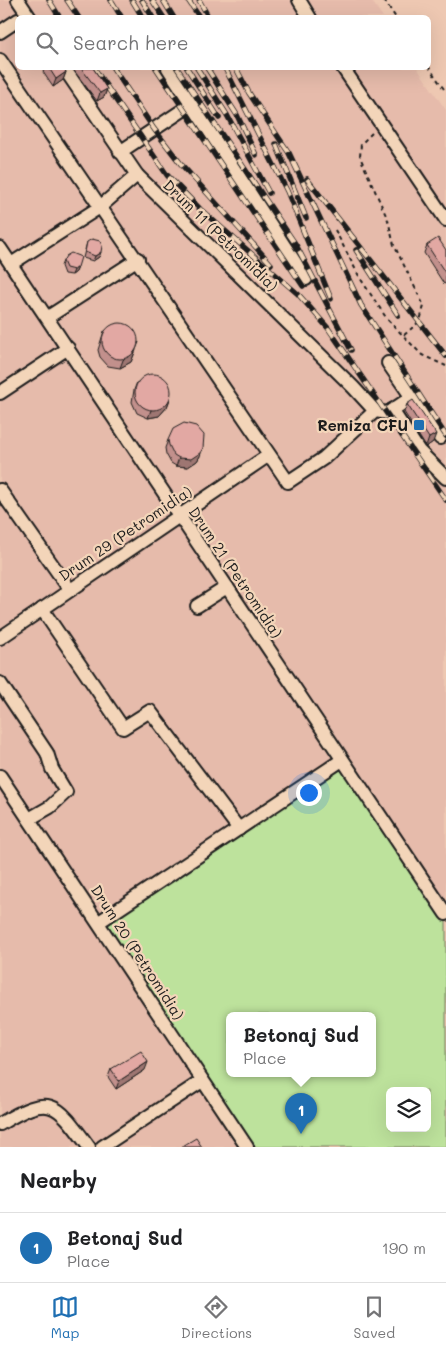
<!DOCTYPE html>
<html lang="en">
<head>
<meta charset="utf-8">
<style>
  body { margin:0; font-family:Mali,sans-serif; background:#f2f2f2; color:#202124 }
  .controls { position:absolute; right:15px; bottom:15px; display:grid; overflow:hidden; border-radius:8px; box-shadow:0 5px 20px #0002 }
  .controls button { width:45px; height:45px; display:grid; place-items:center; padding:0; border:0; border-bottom:1px solid #e0e0e0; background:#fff; color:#202124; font:25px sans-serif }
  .you { position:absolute; left:308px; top:792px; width:18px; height:18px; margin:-12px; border:4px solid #fff; border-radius:50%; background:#1a73e8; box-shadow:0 0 0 8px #1a73e833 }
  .badge { display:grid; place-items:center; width:32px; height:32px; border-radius:50%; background:#1f6fb2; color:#fff; font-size:16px; font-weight:700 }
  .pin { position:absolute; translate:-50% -41px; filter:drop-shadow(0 1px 2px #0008) }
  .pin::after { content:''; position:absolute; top:26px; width:18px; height:15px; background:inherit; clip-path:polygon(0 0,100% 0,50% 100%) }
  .popup { position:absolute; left:226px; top:1012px; width:150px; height:65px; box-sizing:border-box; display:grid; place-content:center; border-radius:8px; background:#fff; filter:drop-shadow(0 1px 4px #0005); font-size:16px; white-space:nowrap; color:#757577 }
  .popup b { font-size:19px; color:#202124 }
  .popup::after { content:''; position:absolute; left:50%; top:100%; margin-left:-10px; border:10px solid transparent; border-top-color:#fff }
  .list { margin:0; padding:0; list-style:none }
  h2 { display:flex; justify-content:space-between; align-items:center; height:65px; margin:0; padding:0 20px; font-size:21px }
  h2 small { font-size:16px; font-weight:400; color:#757577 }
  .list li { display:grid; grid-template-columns:32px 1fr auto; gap:15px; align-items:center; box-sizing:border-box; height:70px; padding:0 20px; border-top:1px solid #e0e0e0 }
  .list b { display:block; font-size:19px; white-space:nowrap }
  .list p { margin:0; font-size:16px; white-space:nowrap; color:#757577 }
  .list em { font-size:16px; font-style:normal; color:#757577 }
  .icon { flex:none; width:28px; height:28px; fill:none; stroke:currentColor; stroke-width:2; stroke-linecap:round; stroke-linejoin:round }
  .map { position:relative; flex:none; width:446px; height:1147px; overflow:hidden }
  .search { position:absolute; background:#fff; box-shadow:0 5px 20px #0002; left:15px; right:15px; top:15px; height:55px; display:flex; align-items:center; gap:12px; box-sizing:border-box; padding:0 18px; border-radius:8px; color:#757577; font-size:19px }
  .sheet { height:135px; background:#fff }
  nav { display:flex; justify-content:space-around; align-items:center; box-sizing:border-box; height:70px; border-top:1px solid #e0e0e0; background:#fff; font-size:14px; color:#757577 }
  nav a { display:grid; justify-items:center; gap:2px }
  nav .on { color:#1f6fb2 }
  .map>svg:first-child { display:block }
</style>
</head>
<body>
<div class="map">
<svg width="446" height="1147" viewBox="0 0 446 1147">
  <rect width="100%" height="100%" fill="#eec8b2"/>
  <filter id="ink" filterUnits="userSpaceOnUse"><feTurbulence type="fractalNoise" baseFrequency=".02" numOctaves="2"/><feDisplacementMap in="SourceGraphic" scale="10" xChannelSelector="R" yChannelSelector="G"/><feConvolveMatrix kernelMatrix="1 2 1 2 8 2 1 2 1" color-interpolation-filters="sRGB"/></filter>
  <g filter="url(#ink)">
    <path fill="#e6bbab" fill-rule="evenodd" d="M0,0H371L383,17L18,18V68H417L446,110V1147H0ZM230,1015H372V1073H230ZM390,1091H427V1128H390Z"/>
    <path fill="#bde29c" stroke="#6c7f5c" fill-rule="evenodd" d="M342,760L446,914V1147H249L99,922ZM230,1015H372V1073H230ZM390,1091H427V1128H390Z"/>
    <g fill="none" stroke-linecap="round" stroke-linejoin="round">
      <defs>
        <g id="minor">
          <polyline points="18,0 30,18"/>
          <polyline points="299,0 310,18"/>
          <polyline points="0,32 18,20"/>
          <polyline points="0,60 288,482 324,458 375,411 388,413 412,397"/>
          <polyline points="64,68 137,175 353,387 375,411"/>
          <polyline points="168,68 306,279"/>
          <polyline points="343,68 446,220"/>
          <polyline points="120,152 192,104"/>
          <polyline points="0,248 446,914"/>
          <polyline points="11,264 100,207 137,175"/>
          <polyline points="48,317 138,259"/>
          <polyline points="388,363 440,438"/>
          <polyline points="0,393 68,348"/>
          <polyline points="392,410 419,451 446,478"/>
          <polyline points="0,490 70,590"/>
          <polyline points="197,606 227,587"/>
          <polyline points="42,609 123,728 150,711 239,829"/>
          <polyline points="0,638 269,455"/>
          <polyline points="0,683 47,753 52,769 66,792 50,807 29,819"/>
          <polyline points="0,776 247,1147"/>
          <polyline points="99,922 342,760"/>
          <path d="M0,1124C51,1093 56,1102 89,1147"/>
          <polyline points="102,1147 202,1081"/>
        </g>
      </defs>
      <use href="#minor" stroke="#1c1c1c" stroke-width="16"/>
      <g stroke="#1c1c1c" stroke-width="2" stroke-dasharray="4 4" stroke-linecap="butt">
        <polyline points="384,0 396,18"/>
        <polyline points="428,66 446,92"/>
        <polyline points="372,133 361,144 360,157 388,220 394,245 424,306 420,321 403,336"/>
        <polyline points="335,230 360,278 387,319 422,355 446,366"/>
      </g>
      <use href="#minor" stroke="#f3d5b9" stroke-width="12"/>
      <defs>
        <g id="rail">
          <polyline points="49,0 60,18"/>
          <polyline points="67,0 79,18"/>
          <polyline points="111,0 122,18"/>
          <polyline points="132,0 143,18"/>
          <polyline points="142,0 153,18"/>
          <polyline points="152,0 164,18"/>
          <polyline points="163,0 174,18"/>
          <polyline points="188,0 200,18"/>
          <polyline points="199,0 209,18"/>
          <polyline points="94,68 167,175 200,209 298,294 328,328 446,500"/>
          <polyline points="113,68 154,129 181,164 271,264"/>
          <polyline points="156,68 303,286"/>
          <polyline points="177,68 296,245 351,350"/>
          <polyline points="187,68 219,118"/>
          <polyline points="197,68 227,115 269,193"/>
          <polyline points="207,68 237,115 256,155"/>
          <polyline points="225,68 287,191 331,299"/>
          <polyline points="236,68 249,93 289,153 361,305 446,436"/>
          <polyline points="276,144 306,218"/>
          <polyline points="307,179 446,356"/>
          <polyline points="356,250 398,315"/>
        </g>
      </defs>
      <use href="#rail" stroke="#1c1c1c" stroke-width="5.5"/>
      <use href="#rail" stroke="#f3d5b9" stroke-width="4" stroke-dasharray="11" stroke-linecap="butt"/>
    </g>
    <g fill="#c2908c" stroke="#1c1c1c">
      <polygon points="45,68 63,68 66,72 63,80 53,87 43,72"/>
      <polygon points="72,68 93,68 107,89 104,97 97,101"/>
      <polygon points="87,242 101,252 99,257 93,261 83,258"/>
      <polygon points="427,245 446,250 446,283 444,284 424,253"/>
      <polygon points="63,261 78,267 76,272 72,275 64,274 61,266"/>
      <polygon points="104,331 136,350 131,362 120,368 108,366 100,357 98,350"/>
      <polygon points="137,382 170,399 167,407 159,416 148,418 137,413 132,402 134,390"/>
      <polygon points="407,404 433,442 426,447 404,412"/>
      <polygon points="168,440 200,456 197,461 188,467 176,466 171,463 166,454 165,448"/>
      <polygon points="111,1069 145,1070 116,1089 108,1077"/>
    </g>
    <g fill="#9e7672" stroke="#1c1c1c">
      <polygon points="66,72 63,80 53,87 56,79"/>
      <polygon points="107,89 104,97 97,101 100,93"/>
      <polygon points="101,252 99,257 93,261 95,256"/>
      <polygon points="78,267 76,272 72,275 74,270"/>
      <polygon points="139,342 131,362 120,368 123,360"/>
      <polygon points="170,399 167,407 159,416 148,418 151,410"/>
      <polygon points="436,434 433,442 426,447 429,438"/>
      <polygon points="203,448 200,456 197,461 188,467 176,466 179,458"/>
      <polygon points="148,1062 145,1070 116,1089 119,1081"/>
    </g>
    <g fill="#e2a8a3" stroke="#1c1c1c">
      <polygon points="49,68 63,68 66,72 56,79"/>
      <polygon points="81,68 93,68 107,89 100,93"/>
      <polygon points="438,238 446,250 446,274 427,245"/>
      <polygon points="92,239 100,241 102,246 101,252 95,256 85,252 87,242"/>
      <polygon points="71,253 81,257 78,267 74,270 66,268 63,261 66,256"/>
      <circle cx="120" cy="341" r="18"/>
      <circle cx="153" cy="392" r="18"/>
      <polygon points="413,400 436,434 429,438 407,404"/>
      <polygon points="184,423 196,426 204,435 203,448 200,453 191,459 179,458 174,455 169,445 168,440 173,429"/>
      <polygon points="141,1051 148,1062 119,1081 111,1069"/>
      <polygon points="196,1138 202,1147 181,1147"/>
    </g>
  </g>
  <rect fill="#1f6fb2" stroke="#f3d5b9" stroke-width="2" x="413" y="419" width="12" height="12" rx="2.5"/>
  <g text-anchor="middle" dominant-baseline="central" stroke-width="4.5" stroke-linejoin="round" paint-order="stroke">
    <g font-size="15" fill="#1c1c1c" stroke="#f3d5b9">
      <text transform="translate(221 235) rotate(44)">Drum 11 (Petromidia)</text>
      <text transform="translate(125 533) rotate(-34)">Drum 29 (Petromidia)</text>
      <text transform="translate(236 572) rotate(56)">Drum 21 (Petromidia)</text>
      <text transform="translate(138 952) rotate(57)">Drum 20 (Petromidia)</text>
    </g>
    <g font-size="15" font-weight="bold" fill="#1c1c1c" stroke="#f3d5b9" text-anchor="end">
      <text x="408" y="425">Remiza CFU</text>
    </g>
  </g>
</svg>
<div class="controls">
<button><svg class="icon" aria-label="layers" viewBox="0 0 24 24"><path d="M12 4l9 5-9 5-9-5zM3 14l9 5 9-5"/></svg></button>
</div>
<div class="you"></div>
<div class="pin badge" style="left:301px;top:1134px">1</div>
<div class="popup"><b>Betonaj Sud</b>Place</div>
<div class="search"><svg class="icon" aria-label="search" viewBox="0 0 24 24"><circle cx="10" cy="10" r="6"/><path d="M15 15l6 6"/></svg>Search here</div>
</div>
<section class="sheet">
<h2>Nearby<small></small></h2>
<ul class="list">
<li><span class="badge">1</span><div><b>Betonaj Sud</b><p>Place</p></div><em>190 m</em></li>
</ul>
</section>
<nav>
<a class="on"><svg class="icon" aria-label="map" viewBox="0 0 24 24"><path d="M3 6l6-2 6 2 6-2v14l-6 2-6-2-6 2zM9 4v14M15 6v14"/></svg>Map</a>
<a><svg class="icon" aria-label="directions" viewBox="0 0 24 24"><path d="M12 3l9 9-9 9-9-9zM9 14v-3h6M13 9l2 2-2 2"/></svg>Directions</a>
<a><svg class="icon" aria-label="saved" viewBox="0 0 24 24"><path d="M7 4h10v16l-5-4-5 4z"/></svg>Saved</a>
</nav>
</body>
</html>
